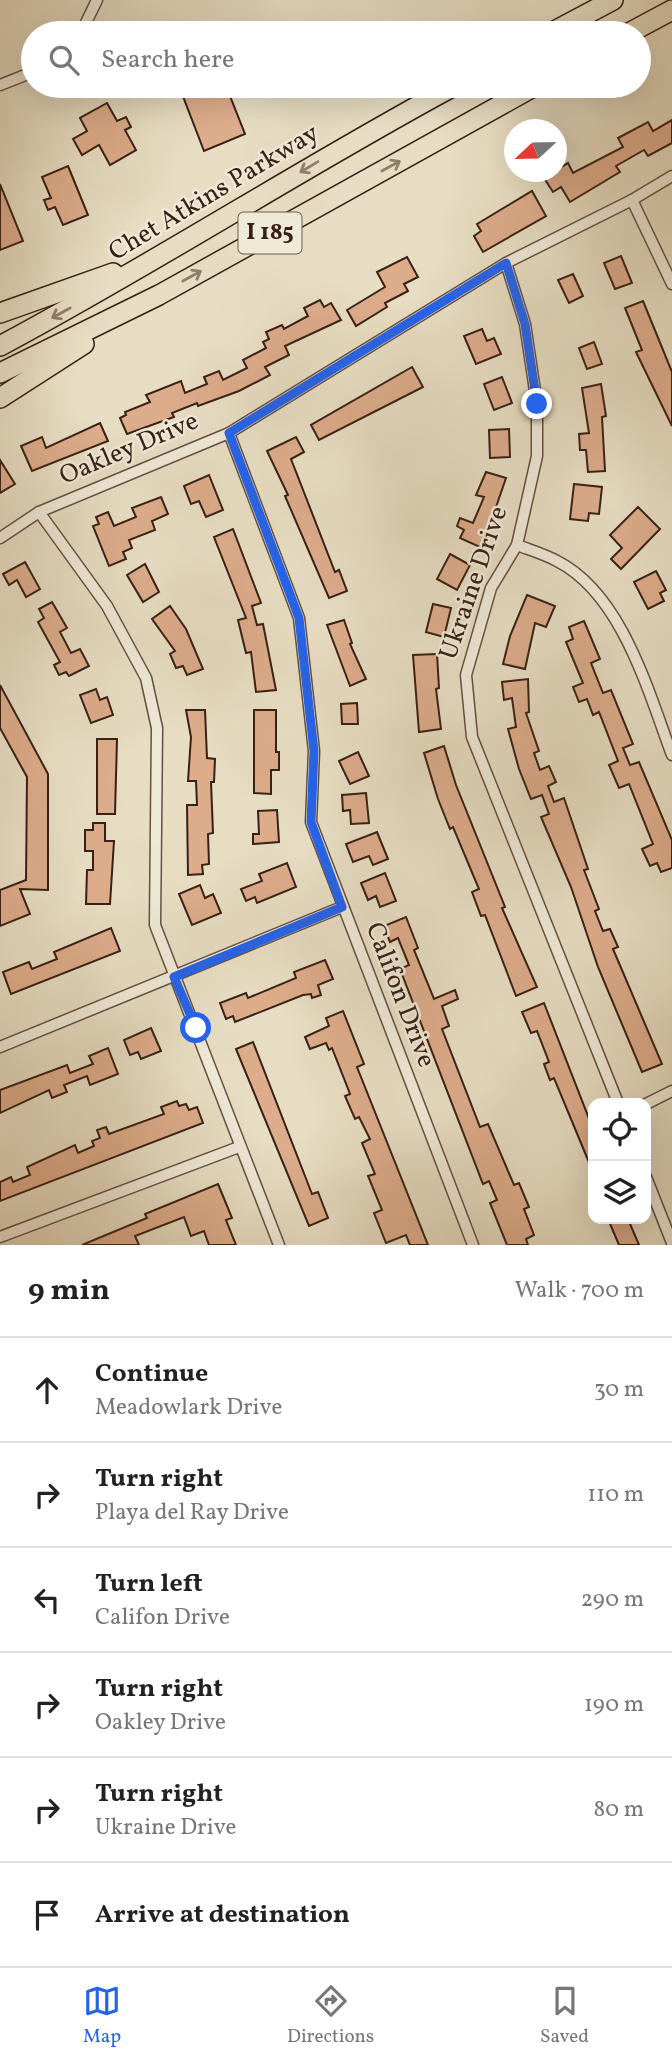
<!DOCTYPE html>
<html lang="en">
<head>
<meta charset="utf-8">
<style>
  body { margin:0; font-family:Vollkorn,serif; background:#f6f6f6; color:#222 }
  .controls { position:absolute; right:21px; bottom:21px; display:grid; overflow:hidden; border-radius:14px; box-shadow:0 7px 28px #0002 }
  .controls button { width:63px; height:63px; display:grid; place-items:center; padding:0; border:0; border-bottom:2px solid #e0e0e0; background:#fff; color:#222; font:35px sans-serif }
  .compass { position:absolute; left:504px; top:119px; width:63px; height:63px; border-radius:50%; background:#fff; box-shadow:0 7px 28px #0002; rotate:248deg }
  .stop { position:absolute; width:21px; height:21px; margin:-16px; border:5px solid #2563eb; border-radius:50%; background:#fff }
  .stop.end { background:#2563eb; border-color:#fff; box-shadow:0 2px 7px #0008 }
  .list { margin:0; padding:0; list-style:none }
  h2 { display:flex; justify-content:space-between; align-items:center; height:91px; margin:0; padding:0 28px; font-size:30px }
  h2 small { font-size:23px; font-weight:400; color:#767676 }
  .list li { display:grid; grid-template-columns:46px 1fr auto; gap:21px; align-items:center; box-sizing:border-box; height:105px; padding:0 28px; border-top:2px solid #e0e0e0 }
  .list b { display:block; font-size:26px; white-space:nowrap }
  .list p { margin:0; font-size:23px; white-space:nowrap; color:#767676 }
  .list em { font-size:23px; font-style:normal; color:#767676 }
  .icon { flex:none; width:38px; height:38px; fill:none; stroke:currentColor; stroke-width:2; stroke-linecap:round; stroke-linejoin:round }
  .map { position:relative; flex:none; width:672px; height:1245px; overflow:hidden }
  .search { position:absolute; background:#fff; box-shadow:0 7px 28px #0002; left:21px; right:21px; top:21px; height:77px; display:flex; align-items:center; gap:18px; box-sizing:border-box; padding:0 24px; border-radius:38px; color:#767676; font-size:26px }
  .sheet { height:721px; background:#fff }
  nav { display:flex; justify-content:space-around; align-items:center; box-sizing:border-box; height:98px; border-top:2px solid #e0e0e0; background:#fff; font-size:19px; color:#767676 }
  nav a { display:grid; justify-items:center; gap:4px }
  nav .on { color:#2563eb }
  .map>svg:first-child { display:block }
</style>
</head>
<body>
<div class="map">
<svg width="672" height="1245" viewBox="0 0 672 1245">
  <rect width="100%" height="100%" fill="#e7ddc3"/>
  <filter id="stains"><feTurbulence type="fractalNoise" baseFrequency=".00286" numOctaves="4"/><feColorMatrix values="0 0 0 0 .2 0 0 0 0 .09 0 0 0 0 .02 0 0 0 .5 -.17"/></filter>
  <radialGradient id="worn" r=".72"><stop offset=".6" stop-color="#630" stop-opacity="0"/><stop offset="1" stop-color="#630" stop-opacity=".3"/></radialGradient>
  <g fill="#ddac8b" stroke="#382015" stroke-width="2">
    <polygon points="179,86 226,86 245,134 204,151"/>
    <polygon points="107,103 117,121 126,117 131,127 125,130 136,150 110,165 99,145 82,155 73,139 87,131 80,118"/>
    <polygon points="672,120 672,143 648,156 644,150 616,166 620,172 570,202 561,187 553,192 544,178 568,163 573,173 623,147 618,138 648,122 653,131"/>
    <polygon points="68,166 88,215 63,225 55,207 48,210 44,200 51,198 42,177"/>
    <polygon points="0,184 23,241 0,250"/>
    <polygon points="532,191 546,216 483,252 474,236 481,231 477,224"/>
    <polygon points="621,256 632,283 615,289 604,263"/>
    <polygon points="407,257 418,277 404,284 408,291 385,303 387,307 356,326 347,310 385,287 377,272"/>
    <polygon points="573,274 583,296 569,303 558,280"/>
    <polygon points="320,300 324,307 331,303 341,320 285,346 289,355 265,367 270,375 239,391 198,406 197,403 172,413 174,417 127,434 120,418 126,415 125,412 150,402 146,395 181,381 185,393 207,384 204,377 219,371 223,380 247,368 243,360 266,348 263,342 269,339 266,332 282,325 284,329 308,316 304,308"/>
    <polygon points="643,301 672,372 672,426 636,352 642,350 625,308"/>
    <polygon points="482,329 487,341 494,338 501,354 476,364 464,336"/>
    <polygon points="594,342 602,364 587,369 579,348"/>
    <polygon points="412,367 423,387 319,440 311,425"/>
    <polygon points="502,377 512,403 494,410 484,384"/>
    <polygon points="601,384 606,416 602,417 605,471 588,472 586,450 580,450 579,434 589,433 582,388"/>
    <polygon points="100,423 108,441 32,471 21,446 42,437 46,448"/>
    <polygon points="509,429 510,457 490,458 489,430"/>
    <polygon points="296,437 304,452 291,459 335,572 339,570 347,591 329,598 285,496 288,495 267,451"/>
    <polygon points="0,460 15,484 0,493"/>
    <polygon points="486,472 506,478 482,548 460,538 464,530 457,526 460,518 473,523 484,497 476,495"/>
    <polygon points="209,475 223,510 206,517 199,501 191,504 184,486"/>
    <polygon points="574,484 602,487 599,514 589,513 588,521 570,519"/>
    <polygon points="161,497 168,514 152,521 155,530 129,540 132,548 123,552 126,559 109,566 93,526 99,524 96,517 108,512 114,526 136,517 132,508"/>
    <polygon points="638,507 660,529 621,569 611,559 622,548 610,535"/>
    <polygon points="233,529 261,603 252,606 257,625 263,624 276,690 256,692 251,652 246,653 238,620 246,618 214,537"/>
    <polygon points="450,554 470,565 457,590 437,579"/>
    <polygon points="25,562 40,589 26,597 17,580 9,585 3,574"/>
    <polygon points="145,564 159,592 143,602 127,575"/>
    <polygon points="656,571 666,590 660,593 664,601 648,609 634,582"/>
    <polygon points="527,595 555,606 546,627 535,623 525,669 503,664 510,636"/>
    <polygon points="52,602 67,628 60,632 71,653 80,649 89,666 69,676 66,672 59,675 54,665 60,662 38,622 44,618 39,609"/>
    <polygon points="433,604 451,608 444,637 426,632"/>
    <polygon points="170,606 186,629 203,669 187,675 183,666 176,668 170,654 175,651 152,619"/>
    <polygon points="344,620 352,643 350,644 366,679 350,686 327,625"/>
    <polygon points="584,621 600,659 591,663 603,693 611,690 633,744 623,748 630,765 639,762 672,840 672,868 661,872 657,863 650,866 642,849 653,844 629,784 619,788 609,765 618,761 599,712 593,715 587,699 579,702 573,687 583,683 566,642 573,639 569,627"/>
    <polygon points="437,654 439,688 436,689 441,729 419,732 413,655"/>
    <polygon points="528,679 529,712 526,713 539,751 534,753 540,770 549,766 556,782 548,786 554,802 564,798 588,869 584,870 599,909 595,911 603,931 610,929 618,947 613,949 662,1064 642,1072 598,967 571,887 541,817 549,814 542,795 531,799 519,769 508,729 516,727 512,698 504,700 502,682"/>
    <polygon points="0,685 48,774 48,890 20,889 30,914 0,926 0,890 26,880 27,777 0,728"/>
    <polygon points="96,689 100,700 107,697 113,715 91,723 80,695"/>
    <polygon points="357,703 358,724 342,724 341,704"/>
    <polygon points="186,710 205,710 207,758 215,759 214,782 211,782 213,833 208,834 209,864 202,865 203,874 188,875 187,805 197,805 196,781 188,781 191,737"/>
    <polygon points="254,710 276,710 276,752 279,752 279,770 271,770 271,794 254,793"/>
    <polygon points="97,739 117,739 115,814 97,814"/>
    <polygon points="444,746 456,785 505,907 502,908 537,987 516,996 485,915 481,916 472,892 479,889 453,827 450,829 438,799 424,753"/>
    <polygon points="358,752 369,776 350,784 339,761"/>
    <polygon points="366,793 369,823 351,824 350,810 343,811 342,795"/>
    <polygon points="277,810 279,842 253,844 253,834 259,834 258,811"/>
    <polygon points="93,823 105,823 105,841 114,841 110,904 86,904 87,870 93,870 93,851 85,851 85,830 93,830"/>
    <polygon points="377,832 388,859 373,865 369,856 353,862 346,844"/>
    <polygon points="287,863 296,887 257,903 255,897 246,901 241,889 262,881 259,874"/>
    <polygon points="385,873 396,901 380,907 376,896 368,900 361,883"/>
    <polygon points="200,885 205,898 213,894 221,913 192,925 179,894"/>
    <polygon points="406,917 418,948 414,950 434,999 455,990 458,999 442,1006 449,1026 442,1029 480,1127 488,1124 514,1185 519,1183 529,1207 524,1209 534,1235 526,1239 528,1245 507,1245 490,1203 497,1200 489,1181 483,1184 400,969 409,965 398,938 390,942 384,926"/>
    <polygon points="111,928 120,951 11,994 3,972 29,962 32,969 57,959 54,952"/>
    <polygon points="325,960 333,979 318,985 321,995 312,998 311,994 303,995 235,1022 233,1016 226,1019 220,1003 246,993 248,998 296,978 294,972"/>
    <polygon points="544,1003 593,1129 593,1172 554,1078 550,1080 544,1064 549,1062 537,1031 531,1033 522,1012"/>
    <polygon points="343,1011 364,1064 357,1067 428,1245 410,1245 406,1235 386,1243 374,1213 382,1210 368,1176 375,1174 362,1143 370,1139 359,1117 355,1119 345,1096 350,1094 332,1048 329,1050 326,1043 310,1049 305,1037 329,1026 326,1018"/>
    <polygon points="151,1028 161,1051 141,1059 138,1052 130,1055 124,1040"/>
    <polygon points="253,1042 312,1194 318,1192 328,1218 309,1226 236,1049"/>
    <polygon points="108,1048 118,1074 90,1085 87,1076 64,1085 67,1092 52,1098 49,1090 0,1113 0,1090 67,1065 70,1073 93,1064 89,1056"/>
    <polygon points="177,1101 179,1106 186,1104 189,1110 197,1107 203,1123 0,1201 0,1182 11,1177 13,1182 30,1175 27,1167 75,1145 78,1153 94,1146 92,1141 100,1138 97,1130 106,1127 109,1134 164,1114 161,1107"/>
    <polygon points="218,1184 232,1218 226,1220 236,1245 209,1245 204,1231 191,1236 184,1217 135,1236 139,1245 82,1245 147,1218 145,1214"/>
    <polygon points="608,1219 628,1219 639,1245 619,1245"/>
  </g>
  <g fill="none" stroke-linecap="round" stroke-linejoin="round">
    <defs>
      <g id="street">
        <polyline points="81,33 97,0"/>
        <polyline points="0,85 33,72"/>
        <polyline points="632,200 672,284"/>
        <polyline points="506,263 525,324 537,404 537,456 517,545 491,588 466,675 472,737 618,1103"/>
        <polyline points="229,433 299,618 314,751 311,822 473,1245"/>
        <polyline points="39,512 107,606 146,678 157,728 155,925 279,1245"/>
        <polyline points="0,538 39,512 229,433 506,263 632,200 672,176"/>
        <path d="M517,545C530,550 544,554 557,561C622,594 648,691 672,755"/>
        <polyline points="0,1047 342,907"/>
        <polyline points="646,1104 672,1091"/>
        <polyline points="646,1177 672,1243"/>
        <polyline points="0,1237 239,1147"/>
      </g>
      <g id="highway">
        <polyline points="551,33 613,0"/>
        <polyline points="629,33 672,10"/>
        <polyline points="0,313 113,273"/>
        <path d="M0,346C154,264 300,169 454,86"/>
        <polyline points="0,373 159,295 535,86"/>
        <polyline points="0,398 84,344"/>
      </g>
    </defs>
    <use href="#street" stroke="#644f40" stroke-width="13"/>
    <use href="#highway" stroke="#382015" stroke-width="22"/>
    <use href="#street" stroke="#efe9d8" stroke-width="10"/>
    <use href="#highway" stroke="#e7ddc3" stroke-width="19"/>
  </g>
  <defs><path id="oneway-shaft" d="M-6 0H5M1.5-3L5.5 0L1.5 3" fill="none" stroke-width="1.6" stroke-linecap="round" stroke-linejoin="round" transform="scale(1.75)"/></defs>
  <g stroke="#907e6c">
    <use href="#oneway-shaft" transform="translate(391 166) rotate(-29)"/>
    <use href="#oneway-shaft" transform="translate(309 167) rotate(149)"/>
    <use href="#oneway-shaft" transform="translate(192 276) rotate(-29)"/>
    <use href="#oneway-shaft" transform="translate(61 313) rotate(151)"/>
  </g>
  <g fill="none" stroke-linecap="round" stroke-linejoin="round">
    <polyline stroke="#2563eb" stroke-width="9" points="196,1028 174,977 342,907 311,822 314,751 299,618 229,433 506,263 525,324 537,404"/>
  </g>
  <g text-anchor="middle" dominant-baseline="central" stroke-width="5" stroke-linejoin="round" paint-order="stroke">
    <rect fill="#efe9d8" stroke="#6f5c50" stroke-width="2" x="238.5" y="212.5" width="63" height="41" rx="5"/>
    <g font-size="24" font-weight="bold" fill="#382015">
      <text x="270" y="233">I 185</text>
    </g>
    <g font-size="26" fill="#382015" stroke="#efe9d8">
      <text transform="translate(214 193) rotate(-31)">Chet Atkins Parkway</text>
      <text transform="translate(129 449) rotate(-23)">Oakley Drive</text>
      <text transform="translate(474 583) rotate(-71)">Ukraine Drive</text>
      <text transform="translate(400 995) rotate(69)">Califon Drive</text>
    </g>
  </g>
  <rect width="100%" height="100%" filter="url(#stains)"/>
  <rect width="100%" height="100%" fill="url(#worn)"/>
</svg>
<div class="controls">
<button><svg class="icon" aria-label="locate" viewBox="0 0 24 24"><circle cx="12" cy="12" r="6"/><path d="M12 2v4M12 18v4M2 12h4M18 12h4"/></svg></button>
<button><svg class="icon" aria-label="layers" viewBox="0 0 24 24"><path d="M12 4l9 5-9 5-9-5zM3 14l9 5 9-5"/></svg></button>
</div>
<svg class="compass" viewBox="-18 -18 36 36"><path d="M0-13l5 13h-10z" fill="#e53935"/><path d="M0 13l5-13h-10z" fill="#767676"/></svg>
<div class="stop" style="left:196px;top:1028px"></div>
<div class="stop end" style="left:537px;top:404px"></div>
<div class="search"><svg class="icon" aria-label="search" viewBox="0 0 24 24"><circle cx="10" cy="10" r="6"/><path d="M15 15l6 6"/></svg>Search here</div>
</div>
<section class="sheet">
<h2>9 min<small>Walk · 700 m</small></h2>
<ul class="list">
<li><svg class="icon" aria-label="ahead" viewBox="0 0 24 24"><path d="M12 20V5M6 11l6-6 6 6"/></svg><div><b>Continue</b><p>Meadowlark Drive</p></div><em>30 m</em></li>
<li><svg class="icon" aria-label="right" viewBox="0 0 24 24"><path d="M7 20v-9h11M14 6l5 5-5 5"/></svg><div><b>Turn right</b><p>Playa del Ray Drive</p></div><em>110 m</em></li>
<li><svg class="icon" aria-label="left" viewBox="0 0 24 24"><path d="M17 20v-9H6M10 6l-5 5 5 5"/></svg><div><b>Turn left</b><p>Califon Drive</p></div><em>290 m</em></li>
<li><svg class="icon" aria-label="right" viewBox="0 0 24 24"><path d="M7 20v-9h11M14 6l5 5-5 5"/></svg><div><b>Turn right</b><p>Oakley Drive</p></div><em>190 m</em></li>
<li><svg class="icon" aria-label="right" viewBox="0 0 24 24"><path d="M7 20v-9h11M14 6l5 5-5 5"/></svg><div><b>Turn right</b><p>Ukraine Drive</p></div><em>80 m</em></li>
<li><svg class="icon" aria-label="arrive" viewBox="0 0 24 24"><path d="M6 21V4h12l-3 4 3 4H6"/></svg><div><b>Arrive at destination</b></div></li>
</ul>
</section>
<nav>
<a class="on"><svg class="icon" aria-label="map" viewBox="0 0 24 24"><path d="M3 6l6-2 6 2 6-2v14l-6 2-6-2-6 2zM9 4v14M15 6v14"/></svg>Map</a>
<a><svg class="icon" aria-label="directions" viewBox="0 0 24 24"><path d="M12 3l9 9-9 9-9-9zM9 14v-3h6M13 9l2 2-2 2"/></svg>Directions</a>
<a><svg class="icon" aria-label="saved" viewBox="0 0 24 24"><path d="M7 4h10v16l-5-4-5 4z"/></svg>Saved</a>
</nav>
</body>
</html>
